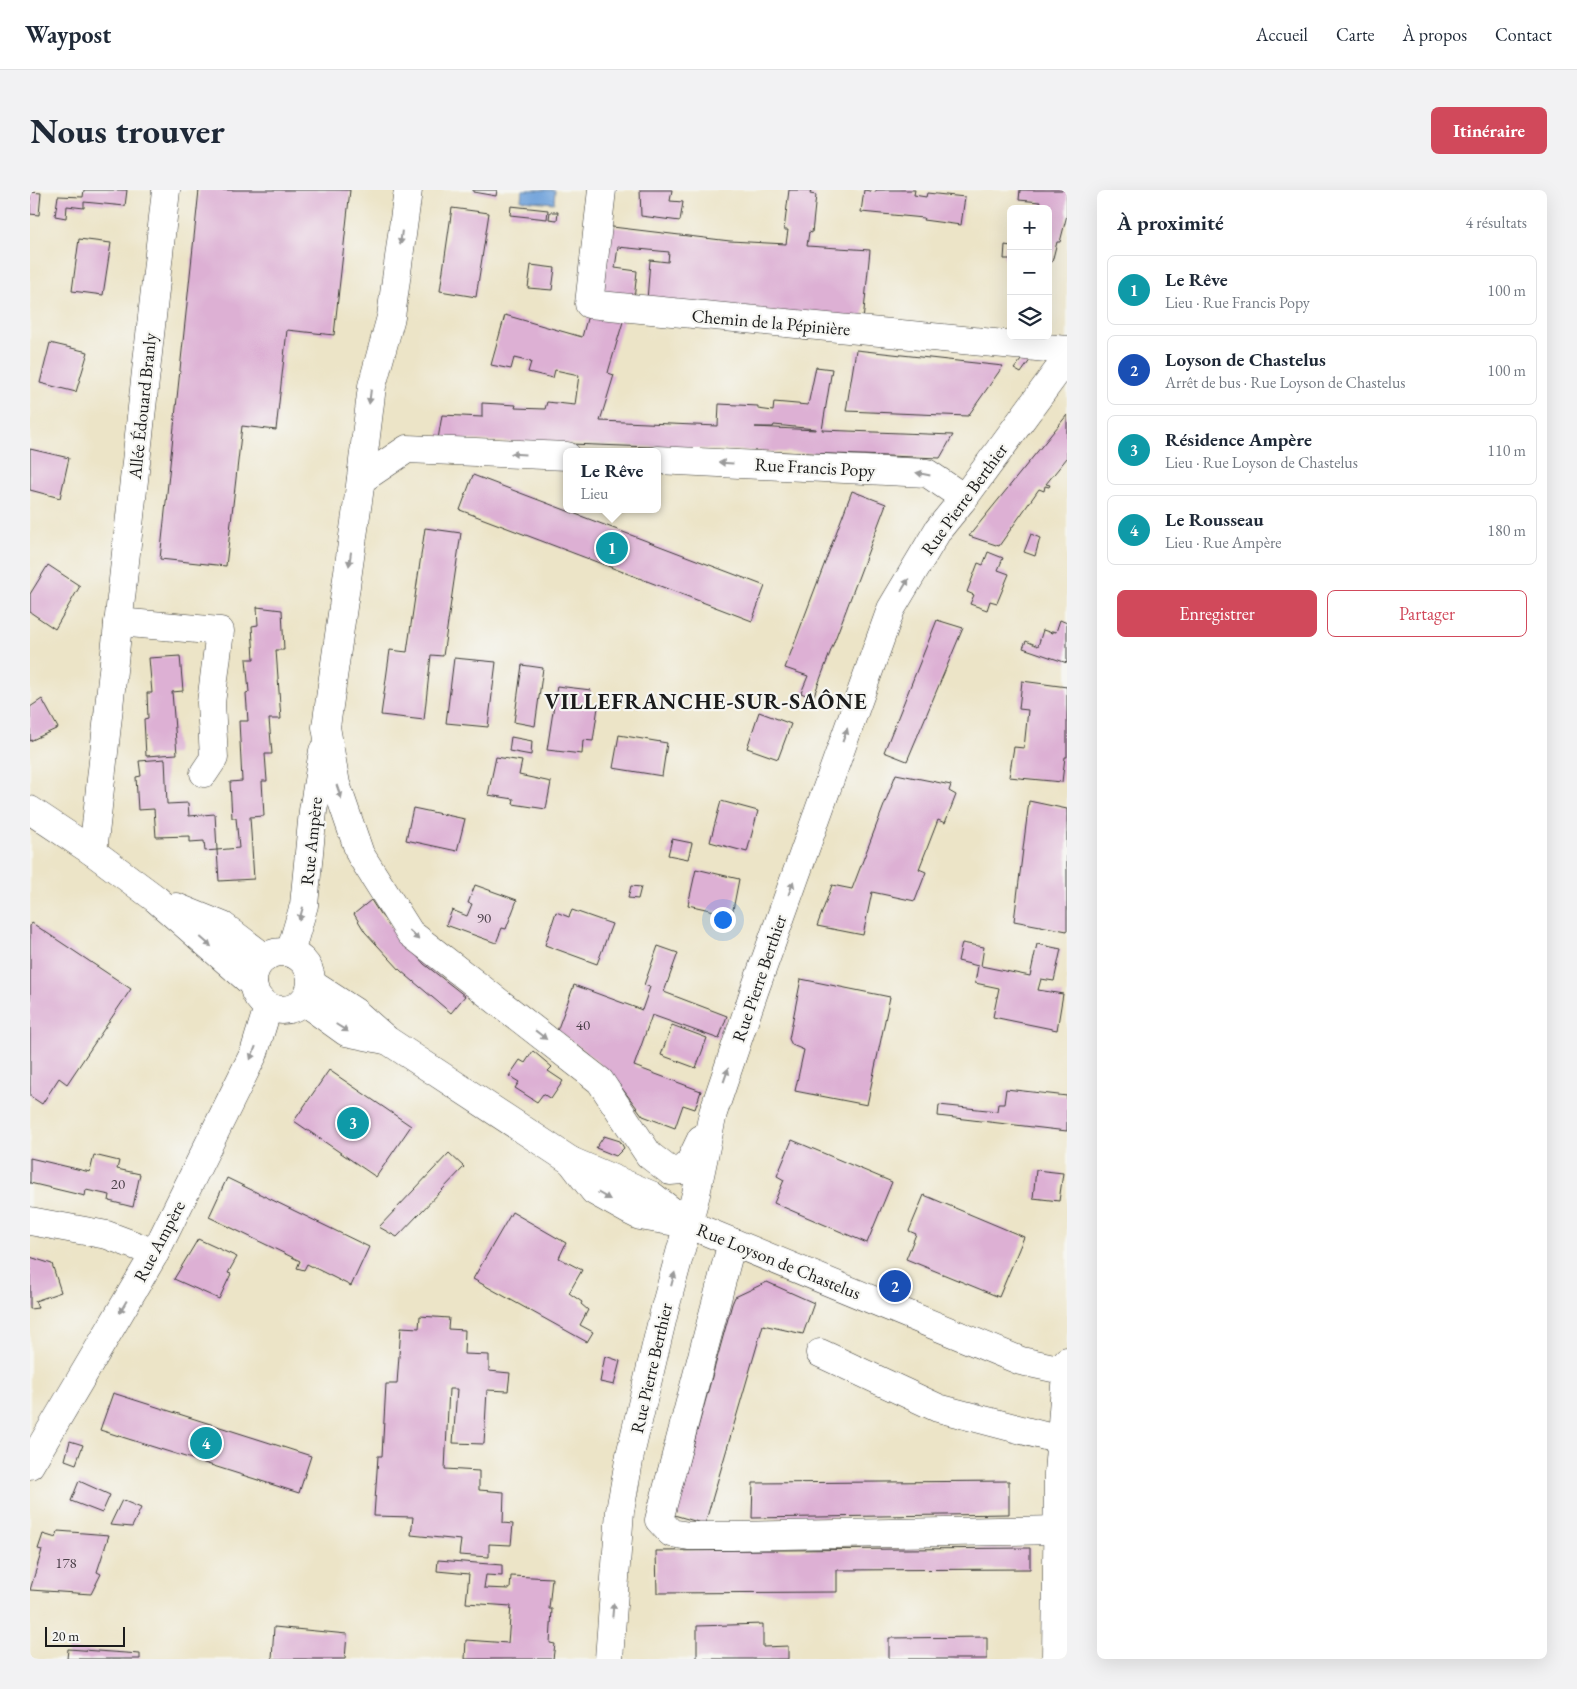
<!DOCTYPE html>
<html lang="fr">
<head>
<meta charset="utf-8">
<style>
  body { margin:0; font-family:"EB Garamond",serif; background:#f2f2f3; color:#1f2937 }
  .controls { position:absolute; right:15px; top:15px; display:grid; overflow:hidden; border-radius:8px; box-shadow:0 5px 20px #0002 }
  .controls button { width:45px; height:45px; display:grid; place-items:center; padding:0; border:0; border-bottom:1px solid #e0e1e3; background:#fff; color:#1f2937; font:25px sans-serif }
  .scale { position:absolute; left:15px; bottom:12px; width:80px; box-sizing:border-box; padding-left:5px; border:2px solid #1c1c1c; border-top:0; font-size:14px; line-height:18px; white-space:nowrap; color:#1c1c1c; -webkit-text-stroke:4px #f6f6f2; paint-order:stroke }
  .you { position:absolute; left:692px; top:729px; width:18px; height:18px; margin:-12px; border:4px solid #fff; border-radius:50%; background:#1a73e8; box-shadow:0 0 0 8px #1a73e833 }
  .badge { display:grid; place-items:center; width:32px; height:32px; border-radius:50%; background:#d1495b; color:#fff; font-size:16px; font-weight:700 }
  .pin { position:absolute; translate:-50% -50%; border:2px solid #fff; box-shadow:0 1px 5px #0006 }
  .popup { position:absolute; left:533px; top:258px; width:98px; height:65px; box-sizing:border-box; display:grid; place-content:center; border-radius:8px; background:#fff; filter:drop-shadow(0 1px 4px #0005); font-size:16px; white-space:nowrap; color:#747a83 }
  .popup b { font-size:19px; color:#1f2937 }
  .popup::after { content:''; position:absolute; left:50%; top:100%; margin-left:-10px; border:10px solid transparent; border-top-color:#fff }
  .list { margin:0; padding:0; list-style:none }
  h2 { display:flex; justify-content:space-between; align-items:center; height:65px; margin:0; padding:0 20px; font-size:21px }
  h2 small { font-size:16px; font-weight:400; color:#747a83 }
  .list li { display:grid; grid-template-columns:32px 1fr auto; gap:15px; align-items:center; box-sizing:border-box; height:70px; margin:0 10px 10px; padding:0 10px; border:1px solid #e0e1e3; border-radius:8px }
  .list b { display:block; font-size:19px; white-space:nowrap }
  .list p { margin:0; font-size:16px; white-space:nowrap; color:#747a83 }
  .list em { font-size:16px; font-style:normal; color:#747a83 }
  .actions { display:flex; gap:10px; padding:15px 20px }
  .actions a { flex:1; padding:11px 0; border:1px solid #d1495b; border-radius:8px; text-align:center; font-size:18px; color:#d1495b }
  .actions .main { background:#d1495b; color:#fff }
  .icon { flex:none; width:28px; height:28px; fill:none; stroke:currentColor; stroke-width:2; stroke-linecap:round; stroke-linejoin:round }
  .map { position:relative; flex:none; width:1037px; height:1469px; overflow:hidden; border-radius:8px }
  header { display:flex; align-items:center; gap:30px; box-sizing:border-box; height:70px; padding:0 25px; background:#fff; border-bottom:1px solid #e0e1e3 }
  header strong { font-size:24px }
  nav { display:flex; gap:28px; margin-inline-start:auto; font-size:18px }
  .intro { display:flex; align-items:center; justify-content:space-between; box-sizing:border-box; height:120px; padding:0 30px }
  h1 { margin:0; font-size:35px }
  .button { padding:12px 22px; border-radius:8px; background:#d1495b; color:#fff; font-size:18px; font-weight:700 }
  main { display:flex; gap:30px; padding:0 30px }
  aside { flex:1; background:#fff; border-radius:8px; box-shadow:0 5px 20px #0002 }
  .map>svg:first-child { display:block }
</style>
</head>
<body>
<header>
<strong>Waypost</strong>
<nav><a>Accueil</a><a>Carte</a><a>À propos</a><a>Contact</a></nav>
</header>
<div class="intro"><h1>Nous trouver</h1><a class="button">Itinéraire</a></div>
<main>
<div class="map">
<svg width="1037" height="1469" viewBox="0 0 1037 1469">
  <rect width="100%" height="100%" fill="#f6f6f2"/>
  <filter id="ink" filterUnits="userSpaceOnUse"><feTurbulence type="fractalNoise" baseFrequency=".02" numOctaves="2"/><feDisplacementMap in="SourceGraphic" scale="10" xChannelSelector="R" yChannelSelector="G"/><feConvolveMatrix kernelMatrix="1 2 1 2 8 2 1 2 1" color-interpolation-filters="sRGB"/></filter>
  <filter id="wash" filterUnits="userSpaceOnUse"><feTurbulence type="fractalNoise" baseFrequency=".0096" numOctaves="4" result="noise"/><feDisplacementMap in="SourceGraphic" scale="20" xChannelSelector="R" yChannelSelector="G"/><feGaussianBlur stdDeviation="1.12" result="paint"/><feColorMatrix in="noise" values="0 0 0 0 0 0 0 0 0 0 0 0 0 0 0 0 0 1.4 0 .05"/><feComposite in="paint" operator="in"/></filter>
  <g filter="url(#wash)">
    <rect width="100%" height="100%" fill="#ece4c7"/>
    <polygon fill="#6ea1da" stroke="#455e7b" points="492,0 525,0 524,13 491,10"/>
    <g id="blocks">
      <g fill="#ddb0d4" fill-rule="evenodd">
        <polygon points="54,0 97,0 95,16 54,12 54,18 37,16 36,28 25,26 28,6 53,7"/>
        <polygon points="169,0 320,0 304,145 257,140 246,240 212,236 196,376 130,369"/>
        <polygon points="443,0 467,0 466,6 443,2"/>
        <polygon points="610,0 642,0 640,11 653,12 650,31 611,26"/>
        <polygon points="759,0 781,0 780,4 786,5 782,43 779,42 777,56 840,60 833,131 617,111 620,70 638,72 639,62 588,57 585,78 607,81 604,110 566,110 574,36 700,51 756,54 758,40 754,40"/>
        <polygon points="834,0 846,2 846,0 885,0 884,5 896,7 897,3 935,7 931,35 893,30 894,28 831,22"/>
        <polygon points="990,0 1037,0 1037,25 1030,52 1027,52 1022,72 1018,72 1018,19 1008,19 1010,12 989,10"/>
        <polygon points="0,2 11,3 9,25 0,24"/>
        <polygon points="481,16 518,20 517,29 480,25"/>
        <polygon points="422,18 459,23 446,107 410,101"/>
        <polygon points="520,22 528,22 527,30 519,29"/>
        <polygon points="49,49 81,53 73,105 42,101"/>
        <polygon points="975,55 981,56 981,69 974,69"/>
        <polygon points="501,75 525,78 522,100 498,98"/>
        <path d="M475,125L552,147L558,125H595L579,179L578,183L584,185L570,231L688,236L689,214L728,216V219L743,221L744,212L778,215L786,177L802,179L792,240L923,245L910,268L408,249L412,225L452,227V213L486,215L485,218L515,219L517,212L545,215L549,185L525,180L523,188L498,182L501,172L484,168L481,179L461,175ZM744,235L786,239V240L725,237H743Z"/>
        <polygon points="20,153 58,162 46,202 10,193"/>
        <polygon points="826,160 973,176 938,226 816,221"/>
        <polygon points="995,165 1003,166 991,183 984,179"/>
        <polygon points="1037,225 1037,268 1016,294 1020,295 1019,297 1015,296 1014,301 1009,299 969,356 939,346"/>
        <polygon points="0,259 39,268 30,308 0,300"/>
        <polygon points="443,285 735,396 722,431 430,320"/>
        <polygon points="822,301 856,314 783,508 771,503 778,486 755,478"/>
        <polygon points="395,338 431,343 413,466 401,465 394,530 351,525 360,460 377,462"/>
        <polygon points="1001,344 1010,348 1005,366 994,362"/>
        <polygon points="958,362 973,368 968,380 979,384 967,413 960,411 957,420 940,414 944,405 937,402 948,373 953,375"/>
        <polygon points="18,375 50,396 25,439 0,422 0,404"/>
        <polygon points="227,417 252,420 254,460 246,460 251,529 239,529 242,564 235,564 237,591 232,591 234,626 220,627 224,689 189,691 187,660 209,658 206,628 202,628 200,592 212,591 209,531 218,531 216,503 219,502 216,469 224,469 222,436 228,435"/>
        <polygon points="907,430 933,438 877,571 854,562"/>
        <polygon points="1030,430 1037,433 1037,473 993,458 996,451 1008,456 1013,440 1022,443 1022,441 1026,442"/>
        <polygon points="150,466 153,501 142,502 147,564 116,566 114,529 118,528 117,503 122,503 119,468"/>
        <polygon points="424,468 466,472 458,537 416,533"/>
        <polygon points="492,475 513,478 505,536 484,532"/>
        <polygon points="992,491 1037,497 1037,567 1035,567 1032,592 979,587 984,557 994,558 998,520 989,519"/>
        <polygon points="527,496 561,500 558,516 568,517 563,551 553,550 552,564 517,560"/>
        <polygon points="12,509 28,538 0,551 0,517"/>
        <polygon points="729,522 761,534 748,569 717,558"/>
        <polygon points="589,545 637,553 632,586 583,578"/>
        <polygon points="481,547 502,551 501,565 479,561"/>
        <polygon points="466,567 492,571 489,585 521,592 516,619 483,614 484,609 458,605"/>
        <polygon points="135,569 137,614 158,613 159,626 185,624 187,660 175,661 174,651 160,652 160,646 126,647 124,619 108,620 106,587 111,586 109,571"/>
        <polygon points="866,584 921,595 919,601 926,605 915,633 908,630 889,679 896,682 885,711 842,702 833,745 787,736 802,695 822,699"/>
        <polygon points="691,611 728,621 717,662 680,652"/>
        <polygon points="999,611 1037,619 1037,741 984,731"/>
        <polygon points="383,618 435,629 427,661 376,650"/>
        <polygon points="642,649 662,653 658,669 638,665"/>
        <polygon points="666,679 709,689 702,725 658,715"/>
        <polygon points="445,695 487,710 476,739 472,738 466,753 416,735 422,720 437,726 442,714 438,713"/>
        <polygon points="601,696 611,697 608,709 598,708"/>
        <polygon points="341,710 350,724 394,774 435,806 421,823 371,781 335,742 324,724"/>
        <polygon points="542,720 582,734 567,774 515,755 526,722 539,727"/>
        <polygon points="2,733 101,799 37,894 29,888 12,914 0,906 0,736"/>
        <polygon points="932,753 954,757 951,776 1000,786 1007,754 1031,759 1024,791 1011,789 1008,800 1033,804 1027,840 963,827 969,798 945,793 948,776 928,771"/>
        <polygon points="628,756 648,763 634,802 697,826 689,849 622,825 604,876 671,901 665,919 653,915 645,938 613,926 582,885 556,862 527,841 544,795 612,820 620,797 614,795"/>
        <polygon points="771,789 860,807 837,915 765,901 774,860 762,855 759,849"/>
        <polygon points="642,835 677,848 666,878 631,865"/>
        <polygon points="503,861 522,877 518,881 533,891 521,909 513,904 507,912 485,898 489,892 479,886 490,870 495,873"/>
        <polygon points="299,880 381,936 346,987 264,931"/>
        <polygon points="976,899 1037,906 1037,941 908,926 909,915 967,921 968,914 974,914"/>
        <polygon points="574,946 590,951 594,958 586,966 566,958"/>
        <polygon points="762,950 862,992 837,1053 744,1013 754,990 747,986"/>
        <polygon points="419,963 434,977 367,1047 349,1037"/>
        <polygon points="64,965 89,971 87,979 110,984 103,1017 79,1011 80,1005 56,1000 55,1006 0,993 0,968 60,982"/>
        <polygon points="1006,980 1033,983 1029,1011 1003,1008"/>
        <polygon points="197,988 339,1057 321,1096 277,1074 274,1080 267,1078 270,1071 179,1027"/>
        <polygon points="894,1005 994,1047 969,1107 876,1069 886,1044 879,1041"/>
        <polygon points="482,1022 536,1053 529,1068 552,1080 539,1103 552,1112 551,1114 558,1120 550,1135 563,1142 557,1152 443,1089"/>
        <polygon points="168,1049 207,1067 198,1083 201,1084 189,1109 144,1089"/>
        <polygon points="0,1067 22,1074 31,1102 5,1111 8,1118 0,1119"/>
        <polygon points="737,1092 784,1113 773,1144 733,1135 675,1334 644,1325 702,1114 705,1107"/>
        <polygon points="390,1126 419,1128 418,1139 435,1140 434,1164 459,1165 459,1181 480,1183 478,1201 457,1200 454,1254 423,1253 427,1199 419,1199 415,1279 449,1281 449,1300 474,1302 473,1333 483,1334 481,1355 459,1354 459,1367 429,1365 431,1350 381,1345 383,1327 344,1326 348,1266 352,1266 356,1194 367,1194 371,1137 389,1138"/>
        <polygon points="575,1166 590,1171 584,1195 570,1192"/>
        <polygon points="83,1203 281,1266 269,1303 70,1240"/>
        <polygon points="40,1251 53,1255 46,1274 35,1270"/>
        <polygon points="49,1291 80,1305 72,1323 41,1311"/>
        <polygon points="979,1291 979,1324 722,1328 723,1293"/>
        <polygon points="92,1310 111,1318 102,1337 80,1335"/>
        <polygon points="28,1341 79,1345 67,1382 71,1384 61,1404 0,1400 12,1360 8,1359 13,1344 26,1348"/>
        <polygon points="1000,1358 1000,1379 807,1380 807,1402 627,1403 626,1361"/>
        <polygon points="408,1370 472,1375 472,1386 456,1385 454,1398 480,1399 481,1386 522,1388 519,1419 522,1419 520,1453 525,1454 523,1469 435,1469 436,1450 478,1453 481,1416 436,1413 439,1384 407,1381"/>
        <polygon points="733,1434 733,1457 758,1456 758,1469 667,1469 667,1436"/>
        <polygon points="244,1437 317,1444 315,1469 242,1469"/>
        <polygon points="957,1447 957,1469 859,1469 859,1448"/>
        <polygon points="38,1459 110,1464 110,1469 37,1469"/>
      </g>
    </g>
  </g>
  <g filter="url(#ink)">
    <use href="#blocks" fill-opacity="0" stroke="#3b3a36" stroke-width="1"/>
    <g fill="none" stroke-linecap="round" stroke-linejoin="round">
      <defs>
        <g id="minor">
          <polyline points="378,0 361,127 342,196 329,304 296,537 306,594 330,664 380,743 570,891 619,965 640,981 652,980 660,972 671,949"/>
          <polyline points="572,0 559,114 1037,160"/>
          <polyline points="627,270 897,283 934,308"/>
          <polyline points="331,290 377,259 537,266"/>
          <polyline points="88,432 190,441 181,513 184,568 174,583"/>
          <polyline points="0,620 63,662 126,709 223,794"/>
          <polyline points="63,662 136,0"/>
          <polyline points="146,717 193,736 235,768"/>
          <circle cx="252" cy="791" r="29"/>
          <polyline points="260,763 274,715 283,621 293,561"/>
          <polyline points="282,794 325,822 357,850 541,971 621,1005 657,1033"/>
          <polyline points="273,811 316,842 355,850"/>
          <polyline points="541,971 564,1001 600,1021 610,1026 658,1034 991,1171 1037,1181"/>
          <polyline points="0,1031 77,1045 125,1063"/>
          <polyline points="702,1052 629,1330 641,1343 659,1346 702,1346 1028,1340"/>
          <polyline points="790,1163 908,1218 1030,1250"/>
          <polyline points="0,1275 125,1063 224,863 238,817"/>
          <polyline points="579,1469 590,1321 600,1265 635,1118 666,1004 683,923 725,799 861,419 908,340 934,308 1037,168"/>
          <polyline points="1026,1469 1028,1283 1037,1171"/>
        </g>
      </defs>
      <use href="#minor" stroke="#3b3a36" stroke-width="29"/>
      <use href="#minor" stroke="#fff" stroke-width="28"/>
    </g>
    <defs><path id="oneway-solid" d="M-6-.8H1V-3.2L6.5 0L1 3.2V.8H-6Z" transform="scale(1.25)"/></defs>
    <g fill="#999">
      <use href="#oneway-solid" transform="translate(371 48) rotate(97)"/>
      <use href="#oneway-solid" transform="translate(340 207) rotate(97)"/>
      <use href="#oneway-solid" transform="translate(488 264) rotate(-177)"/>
      <use href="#oneway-solid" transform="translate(696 273) rotate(-177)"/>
      <use href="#oneway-solid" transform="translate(893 284) rotate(-169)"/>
      <use href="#oneway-solid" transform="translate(320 369) rotate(98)"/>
      <use href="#oneway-solid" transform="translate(875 395) rotate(-59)"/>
      <use href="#oneway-solid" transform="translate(815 545) rotate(-70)"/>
      <use href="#oneway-solid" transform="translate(309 602) rotate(71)"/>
      <use href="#oneway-solid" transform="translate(761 698) rotate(-70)"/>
      <use href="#oneway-solid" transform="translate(271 724) rotate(106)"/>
      <use href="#oneway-solid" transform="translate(384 745) rotate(44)"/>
      <use href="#oneway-solid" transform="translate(176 752) rotate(41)"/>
      <use href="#oneway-solid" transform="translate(312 838) rotate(32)"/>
      <use href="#oneway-solid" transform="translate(511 845) rotate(38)"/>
      <use href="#oneway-solid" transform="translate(223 863) rotate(112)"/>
      <use href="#oneway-solid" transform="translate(696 885) rotate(-71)"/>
      <use href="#oneway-solid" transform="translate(574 1006) rotate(30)"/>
      <use href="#oneway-solid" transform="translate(643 1089) rotate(-75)"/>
      <use href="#oneway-solid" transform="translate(93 1117) rotate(120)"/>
      <use href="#oneway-solid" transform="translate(583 1420) rotate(-85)"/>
    </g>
  </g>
  <g text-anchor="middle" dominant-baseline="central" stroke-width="4.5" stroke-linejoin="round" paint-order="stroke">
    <g font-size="15" fill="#4c414a">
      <text x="454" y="727">90</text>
      <text x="553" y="834">40</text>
      <text x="88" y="993">20</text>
      <text x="36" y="1372">178</text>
    </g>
    <g font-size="18" fill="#1c1c1c" stroke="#f6f6f2">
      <text transform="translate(741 132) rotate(5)">Chemin de la Pépinière</text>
      <text transform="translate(112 216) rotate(-84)">Allée Édouard Branly</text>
      <text transform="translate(785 277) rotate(3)">Rue Francis Popy</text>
      <text transform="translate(934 309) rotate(-54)">Rue Pierre Berthier</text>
      <text transform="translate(281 651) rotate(-84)">Rue Ampère</text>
      <text transform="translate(729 788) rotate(-71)">Rue Pierre Berthier</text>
      <text transform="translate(129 1051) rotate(-62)">Rue Ampère</text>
      <text transform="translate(749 1071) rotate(22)">Rue Loyson de Chastelus</text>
      <text transform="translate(621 1178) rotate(-77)">Rue Pierre Berthier</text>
    </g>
    <g font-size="22" font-weight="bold" letter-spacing="1" fill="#1c1c1c" stroke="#f6f6f2">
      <text x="676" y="511">VILLEFRANCHE-SUR-SAÔNE</text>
    </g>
  </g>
</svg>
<div class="controls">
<button>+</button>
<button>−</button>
<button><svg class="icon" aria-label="layers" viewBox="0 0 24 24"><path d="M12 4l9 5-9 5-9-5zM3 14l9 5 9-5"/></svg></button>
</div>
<div class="scale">20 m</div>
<div class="you"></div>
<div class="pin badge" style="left:582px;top:358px;background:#0f9aa8">1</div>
<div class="popup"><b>Le Rêve</b>Lieu</div>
<div class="pin badge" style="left:865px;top:1096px;background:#1a4fb4">2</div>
<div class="pin badge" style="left:323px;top:933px;background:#0f9aa8">3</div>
<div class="pin badge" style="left:176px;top:1253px;background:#0f9aa8">4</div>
</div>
<aside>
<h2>À proximité<small>4 résultats</small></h2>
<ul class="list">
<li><span class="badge" style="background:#0f9aa8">1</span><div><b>Le Rêve</b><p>Lieu · Rue Francis Popy</p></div><em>100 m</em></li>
<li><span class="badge" style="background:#1a4fb4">2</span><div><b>Loyson de Chastelus</b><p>Arrêt de bus · Rue Loyson de Chastelus</p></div><em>100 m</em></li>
<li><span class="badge" style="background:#0f9aa8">3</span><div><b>Résidence Ampère</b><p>Lieu · Rue Loyson de Chastelus</p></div><em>110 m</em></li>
<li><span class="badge" style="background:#0f9aa8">4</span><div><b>Le Rousseau</b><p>Lieu · Rue Ampère</p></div><em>180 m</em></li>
</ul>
<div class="actions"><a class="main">Enregistrer</a><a>Partager</a></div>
</aside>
</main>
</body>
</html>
